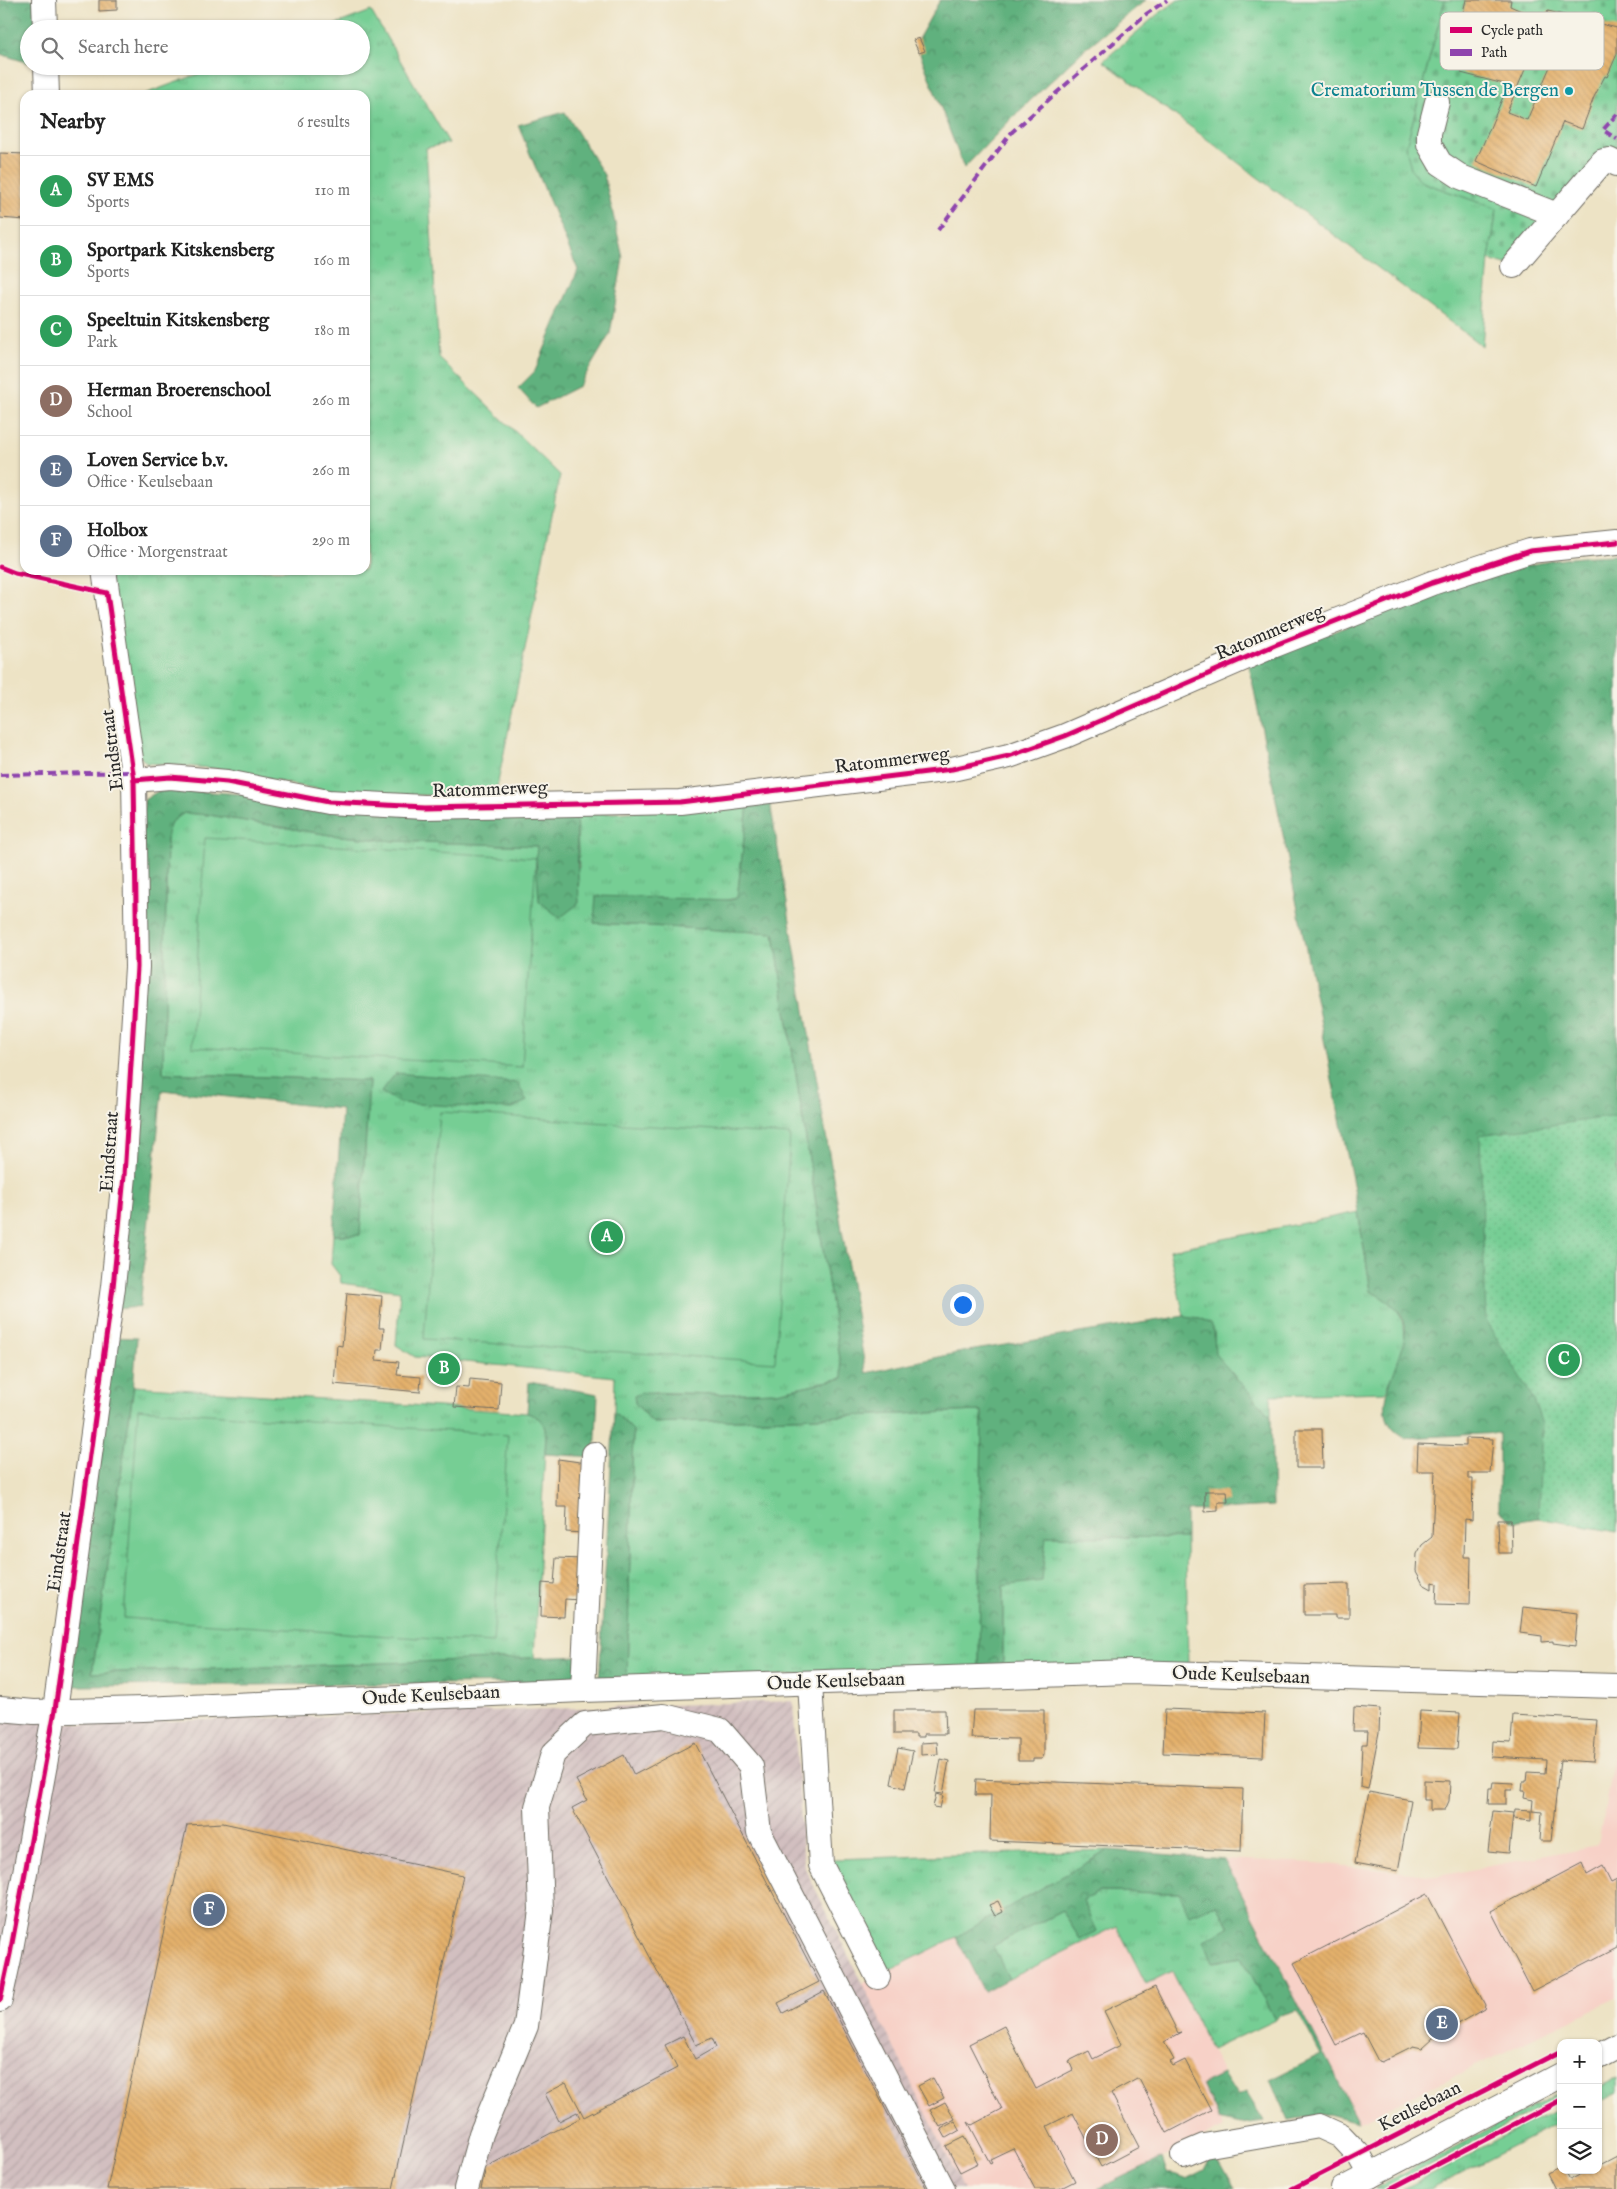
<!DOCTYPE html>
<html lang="en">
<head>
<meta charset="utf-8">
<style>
  body { margin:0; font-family:"IM FELL English",serif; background:#f6f6f6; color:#222 }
  .controls { position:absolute; right:15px; bottom:15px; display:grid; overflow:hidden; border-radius:10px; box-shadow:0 1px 4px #0004 }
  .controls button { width:45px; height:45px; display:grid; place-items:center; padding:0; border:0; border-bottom:1px solid #e0e0e0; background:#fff; color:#222; font:25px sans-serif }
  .you { position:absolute; left:962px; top:1304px; width:18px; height:18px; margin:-12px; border:4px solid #fff; border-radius:50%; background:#1a73e8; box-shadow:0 0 0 8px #1a73e833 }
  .badge { display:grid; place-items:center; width:32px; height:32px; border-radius:50%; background:#d1495b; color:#fff; font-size:16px; font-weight:700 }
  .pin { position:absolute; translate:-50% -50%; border:2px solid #fff; box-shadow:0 1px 5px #0006 }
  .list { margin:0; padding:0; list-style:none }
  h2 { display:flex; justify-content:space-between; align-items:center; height:65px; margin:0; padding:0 20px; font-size:21px }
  h2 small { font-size:16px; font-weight:400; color:#767676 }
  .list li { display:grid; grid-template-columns:32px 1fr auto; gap:15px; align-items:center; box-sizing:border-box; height:70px; padding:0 20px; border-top:1px solid #e0e0e0 }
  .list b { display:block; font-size:19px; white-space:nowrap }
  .list p { margin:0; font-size:16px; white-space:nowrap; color:#767676 }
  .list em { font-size:16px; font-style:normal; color:#767676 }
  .icon { flex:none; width:28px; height:28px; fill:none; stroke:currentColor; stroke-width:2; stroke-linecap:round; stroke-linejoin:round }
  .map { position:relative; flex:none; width:1617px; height:2189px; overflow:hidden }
  .search { position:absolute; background:#fff; box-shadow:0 1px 4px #0004; left:20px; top:20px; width:350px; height:55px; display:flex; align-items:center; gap:12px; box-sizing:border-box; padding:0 18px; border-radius:28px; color:#767676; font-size:19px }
  .panel { position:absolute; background:#fff; box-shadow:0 1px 4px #0004; left:20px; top:90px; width:350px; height:485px; border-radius:15px }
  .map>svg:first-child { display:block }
</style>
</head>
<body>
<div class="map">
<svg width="1617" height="2189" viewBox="0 0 1617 2189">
  <defs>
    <pattern id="industrial-furrows" width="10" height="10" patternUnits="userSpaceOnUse" patternTransform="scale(1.25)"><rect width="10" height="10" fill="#d2bfc0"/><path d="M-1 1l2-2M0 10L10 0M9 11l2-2" fill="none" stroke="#b4a4a5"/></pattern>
    <pattern id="grass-tufts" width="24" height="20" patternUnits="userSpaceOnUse" patternTransform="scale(1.25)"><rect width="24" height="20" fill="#76ce94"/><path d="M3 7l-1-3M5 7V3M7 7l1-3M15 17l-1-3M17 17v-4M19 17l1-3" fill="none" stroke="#66b180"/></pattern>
    <pattern id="forest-crowns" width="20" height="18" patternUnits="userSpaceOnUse" patternTransform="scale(1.25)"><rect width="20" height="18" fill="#60b17e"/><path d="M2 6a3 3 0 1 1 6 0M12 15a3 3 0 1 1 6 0" fill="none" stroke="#4f9067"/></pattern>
    <pattern id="cemetery-stones" width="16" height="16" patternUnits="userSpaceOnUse" patternTransform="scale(1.25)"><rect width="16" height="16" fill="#76ce94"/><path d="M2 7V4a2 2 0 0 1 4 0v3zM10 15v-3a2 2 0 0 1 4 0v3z" fill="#66b180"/></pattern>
    <pattern id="park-dots" width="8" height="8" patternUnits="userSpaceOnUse" patternTransform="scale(1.25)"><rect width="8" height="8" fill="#76ce94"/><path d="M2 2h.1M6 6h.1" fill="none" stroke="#66b180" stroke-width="1.8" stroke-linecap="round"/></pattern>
    <pattern id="building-back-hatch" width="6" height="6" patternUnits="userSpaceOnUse" patternTransform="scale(1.25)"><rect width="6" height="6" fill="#e4b16c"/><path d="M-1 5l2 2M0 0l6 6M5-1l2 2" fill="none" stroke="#c4985e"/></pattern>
  </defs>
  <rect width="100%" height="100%" fill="#f7f3e8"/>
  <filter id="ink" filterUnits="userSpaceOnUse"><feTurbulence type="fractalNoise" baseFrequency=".02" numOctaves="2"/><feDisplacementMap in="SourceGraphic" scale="10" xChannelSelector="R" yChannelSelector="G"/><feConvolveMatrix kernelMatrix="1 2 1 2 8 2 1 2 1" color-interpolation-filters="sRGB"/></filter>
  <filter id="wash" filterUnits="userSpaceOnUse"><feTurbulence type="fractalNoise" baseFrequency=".0096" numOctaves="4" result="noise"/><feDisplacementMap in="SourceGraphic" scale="20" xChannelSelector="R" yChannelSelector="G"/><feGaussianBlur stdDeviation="1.12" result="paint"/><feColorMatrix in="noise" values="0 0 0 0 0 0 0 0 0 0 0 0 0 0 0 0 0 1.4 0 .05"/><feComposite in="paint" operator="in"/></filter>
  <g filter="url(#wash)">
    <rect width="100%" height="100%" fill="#ede3c5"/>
    <g fill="#f7d1c7">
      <polygon points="1617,1739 1617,1998 1359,2122 1224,1859 1317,1863 1439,1876 1598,1845"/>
      <polygon points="1117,1925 1146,1983 1172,1971 1223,2074 1203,2085 1224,2127 1100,2189 964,2189 862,1984 956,1937 984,1992"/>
    </g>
    <polygon fill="url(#industrial-furrows)" points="0,1701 34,1717 79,1724 793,1701 804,1866 964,2189 0,2189"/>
    <g fill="url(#grass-tufts)" stroke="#507c60">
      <polygon points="1178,0 1445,0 1406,147 1422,182 1497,209 1489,260 1482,346 1103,61 1158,14"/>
      <polygon points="371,11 449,143 426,148 439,358 560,475 495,797 345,793 294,785 222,769 146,763 136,752 109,570 365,570 365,95 142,95 220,66 361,66 361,29 323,29"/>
      <polygon points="748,805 737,898 594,923 774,933 843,1378 777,1392 722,1394 645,1392 653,1423 982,1411 979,1668 627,1681 633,1430 614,1412 615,1377 415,1357 396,1345 400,1291 341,1283 340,1276 331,1264 333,1235 360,1235 369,1081 163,1073 167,834 171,822 184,813 209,815 330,835 394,841 538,846 536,858 579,868 576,815"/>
      <path d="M1358,1212L1371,1291C1378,1295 1387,1300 1393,1306C1418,1329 1396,1366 1386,1392L1271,1395V1417L1214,1354V1332L1199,1318L1184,1316L1169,1250Z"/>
      <path d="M134,1386L527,1413C538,1416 543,1421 546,1432L534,1658L92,1673Z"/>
      <polygon points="1046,1536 1186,1538 1188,1667 1003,1667 1003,1586"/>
      <polygon points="1109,1850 956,1937 886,1972 844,1892 833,1859"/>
      <polygon points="1099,1892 1179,1893 1217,1904 1229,1927 1213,1962 1242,1957 1275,2020 1211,2050 1172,1971 1146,1984 1117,1926 1009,1979 992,1946 1062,1911 1080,1939 1083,1900"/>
      <polygon points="1617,2078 1617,2093 1598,2103 1598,2087"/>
      <polygon points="1561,2091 1561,2097 1384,2189 1375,2189"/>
      <polygon points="1561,2107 1561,2122 1431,2189 1403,2189"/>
    </g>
    <g fill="url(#forest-crowns)" stroke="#466e54">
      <polygon points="0,0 36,0 35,29 29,29 29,63 0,54"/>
      <polygon points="940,0 1146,0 1086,48 1013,117 964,168 916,43"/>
      <polygon points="565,112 604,175 623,258 610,334 579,386 536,408 518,388 535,371 578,270 518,125"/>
      <path d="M1617,555V1527L1538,1518L1513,1522L1499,1510V1433L1405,1438C1357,1412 1414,1356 1404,1321C1400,1307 1382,1298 1371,1291L1356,1199L1249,665C1293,648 1336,631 1380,614C1458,583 1532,556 1617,555Z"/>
      <polygon points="179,790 576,815 579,903 560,918 539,901 536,858 537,846 394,841 330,835 209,815 184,813 171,822 167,834 163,1073 369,1081 360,1235 333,1235 342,1109 162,1090 140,1307 116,1309 144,800 158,791"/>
      <polygon points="770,802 866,1373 962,1352 1184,1316 1199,1318 1210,1324 1214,1332 1215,1354 1271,1417 1273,1506 1186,1511 1186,1538 1046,1536 1042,1581 1003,1586 1003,1667 979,1668 982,1411 653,1423 635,1403 634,1396 641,1393 722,1394 777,1392 843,1378 774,933 594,923 596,896 731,900 737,898 748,805"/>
      <polygon points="396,1073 518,1083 527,1101 510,1109 399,1103 381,1092"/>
      <polygon points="111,1337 137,1338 133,1391 92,1673 583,1656 583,1683 71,1686"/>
      <path d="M529,1382L598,1394L595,1457L545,1454C546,1435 550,1419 527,1413Z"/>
      <polygon points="614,1412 633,1430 627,1681 599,1682"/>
      <polygon points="1109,1850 1224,1859 1359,2122 1328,2114 1288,2120 1270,2080 1321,2055 1297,2010 1281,2015 1275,2020 1242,1957 1213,1962 1204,1940 1229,1927 1217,1904 1190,1915 1179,1893 1099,1892 1083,1900 1097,1931 1080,1939 1062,1911 993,1946 1009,1979 984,1992 956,1937"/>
      <polygon points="1223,2074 1237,2096 1246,2092 1264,2121 1241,2124 1218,2119 1202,2084"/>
      <polygon points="1213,2152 1234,2189 1097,2189 1162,2158 1167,2173 1186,2179 1204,2170"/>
    </g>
    <polygon fill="url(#cemetery-stones)" stroke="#507c60" points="1445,0 1617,0 1617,175 1609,170 1518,269 1489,260 1497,209 1422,182 1411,169 1406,147"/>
    <polygon fill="url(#park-dots)" stroke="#507c60" points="1617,1116 1617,1532 1538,1518 1542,1425 1534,1400 1486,1321 1480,1135"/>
    <g fill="#76ce94" stroke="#507c60">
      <polygon points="205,838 536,858 522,1067 192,1047"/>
      <polygon points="440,1112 790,1135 775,1362 424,1339"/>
      <polygon points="138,1409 508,1435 493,1643 124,1618"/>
    </g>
    <g id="blocks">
      <g fill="url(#building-back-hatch)" fill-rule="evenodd">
        <polygon points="99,0 117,0 117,10 99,11"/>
        <path d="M1466,0H1511L1510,6L1544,21L1548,11L1617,28V54L1607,77L1605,76L1594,97L1582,129L1563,122L1536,187L1476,161L1508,85L1461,73L1469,40L1457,36ZM1532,53L1552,62L1527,120L1507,112Z"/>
        <polygon points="919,38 925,51 919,53 913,40"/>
        <polygon points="0,153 25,154 25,220 0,218"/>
        <polygon points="347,1293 382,1296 379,1328 384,1328 382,1350 377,1350 376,1360 399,1362 397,1375 421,1377 420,1392 334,1384 337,1345 342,1346"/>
        <polygon points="470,1379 501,1382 499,1410 454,1407 456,1387 469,1388"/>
        <polygon points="1296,1429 1322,1429 1323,1468 1296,1468"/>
        <polygon points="1466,1438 1493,1439 1490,1473 1468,1473 1468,1479 1473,1479 1472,1520 1465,1519 1464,1557 1471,1557 1470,1605 1436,1604 1437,1583 1432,1582 1432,1589 1423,1584 1416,1571 1417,1554 1422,1545 1432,1537 1435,1471 1417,1471 1418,1444 1466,1446"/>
        <polygon points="558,1459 587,1463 583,1533 566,1532 567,1507 557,1507"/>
        <polygon points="1205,1491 1227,1491 1228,1502 1218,1502 1218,1511 1205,1512"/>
        <polygon points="1498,1520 1511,1520 1512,1553 1499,1553"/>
        <polygon points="556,1558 582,1559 580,1600 565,1599 564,1617 541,1616 542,1583 554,1584"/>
        <polygon points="1349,1584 1349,1618 1335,1618 1335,1615 1304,1615 1304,1585"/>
        <polygon points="1523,1607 1578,1613 1575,1646 1553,1643 1553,1641 1542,1642 1542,1636 1520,1633"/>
        <polygon points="1354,1707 1380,1709 1379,1732 1368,1789 1360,1787 1362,1744 1367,1744 1368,1731 1353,1731"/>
        <polygon points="1165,1709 1265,1713 1263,1757 1163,1753"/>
        <polygon points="894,1710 945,1710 946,1734 924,1734 924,1737 916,1737 916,1734 894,1734"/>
        <polygon points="973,1710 1044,1710 1044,1755 1042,1759 1033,1759 1033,1761 1018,1761 1018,1739 971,1738"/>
        <polygon points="1420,1711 1460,1713 1457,1749 1418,1748"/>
        <polygon points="1513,1715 1597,1720 1593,1762 1560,1760 1551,1841 1540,1841 1542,1812 1532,1811 1533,1800 1524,1798 1525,1791 1522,1791 1523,1782 1526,1782 1527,1772 1545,1773 1546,1760 1491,1757 1492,1741 1511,1742"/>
        <polygon points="937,1742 938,1754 921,1755 921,1743"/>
        <polygon points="695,1743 819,1982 778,2003 783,2013 824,1991 927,2189 481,2189 486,2167 580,2118 577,2112 559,2121 545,2094 566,2083 584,2117 677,2068 665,2045 683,2036 695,2059 716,2047 712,2038 696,2045 572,1808 587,1800 576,1780 624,1755 634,1775"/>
        <polygon points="898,1748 913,1751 905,1788 891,1784"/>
        <polygon points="941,1759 949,1761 943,1794 935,1793"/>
        <polygon points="976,1779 1243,1789 1241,1851 990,1841 991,1795 975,1795"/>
        <polygon points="1424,1780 1450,1781 1449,1801 1445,1810 1430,1810 1430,1800 1424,1800"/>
        <polygon points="1493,1782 1513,1783 1512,1790 1506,1790 1506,1804 1488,1804 1489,1788 1492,1788"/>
        <polygon points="1369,1792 1411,1800 1398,1871 1355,1863"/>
        <polygon points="936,1794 943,1796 940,1808 933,1807"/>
        <polygon points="1515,1810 1531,1811 1531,1821 1514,1819"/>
        <polygon points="1493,1811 1513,1813 1509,1853 1488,1851"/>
        <polygon points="223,1823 463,1875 393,2189 107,2189 187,1825"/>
        <polygon points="1582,1863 1587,1875 1603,1866 1611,1882 1617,1879 1617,1947 1532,1991 1491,1911"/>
        <polygon points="1427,1894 1485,2005 1484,2009 1434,2037 1422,2048 1413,2046 1381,2062 1378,2061 1363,2032 1336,2045 1294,1963"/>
        <polygon points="998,1901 1003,1912 995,1916 989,1905"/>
        <polygon points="1155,1987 1178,2033 1182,2032 1164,2042 1174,2060 1170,2062 1173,2066 1185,2060 1211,2110 1167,2133 1139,2079 1137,2079 1111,2093 1139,2147 1101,2167 1073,2113 1047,2126 1075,2181 1059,2189 1035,2189 1013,2148 990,2159 992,2162 990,2163 968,2122 972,2125 1002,2109 969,2044 1004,2026 1036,2089 1073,2070 1069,2061 1089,2051 1093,2059 1121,2045 1104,2011"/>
        <polygon points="933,2078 944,2098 929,2106 918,2086"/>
        <polygon points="945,2102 955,2119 940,2127 930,2110"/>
        <polygon points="955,2121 960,2130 946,2138 941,2129"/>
        <polygon points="964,2137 978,2163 960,2172 946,2146"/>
        <polygon points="1617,2156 1617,2189 1555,2189 1547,2173 1561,2166 1561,2170 1565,2170 1570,2180 1589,2170 1598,2170 1598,2166"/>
      </g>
    </g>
  </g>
  <g filter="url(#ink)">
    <use href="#blocks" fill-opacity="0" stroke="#6f6b61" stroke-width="1"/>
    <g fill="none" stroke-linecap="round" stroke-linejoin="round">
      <defs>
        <g id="minor">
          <polyline points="44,0 45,29"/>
          <polyline points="46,66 47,95"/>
          <polyline points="1437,102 1429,133 1429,144 1440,163 1461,177 1557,215"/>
          <polyline points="1513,266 1603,161 1609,160 1617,164"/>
          <polyline points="134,780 170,777 227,782 328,802 424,807 680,802 952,769 1009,756 1065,736 1275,645 1432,583 1530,551 1617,542"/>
          <polyline points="810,1683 821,1865 878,1977"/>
          <polyline points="583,1690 594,1454"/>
          <polyline points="0,1709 34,1712 143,1709 583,1690 1130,1672 1617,1686"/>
          <polyline points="0,2000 10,1954 55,1710 113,1287 124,1176 137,967 134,780 104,570"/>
          <polyline points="1598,2056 1617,2046"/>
          <polyline points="1183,2155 1204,2146 1319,2126 1341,2136 1359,2155 1370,2175"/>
          <polyline points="466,2189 481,2134 526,2026 541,1910 537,1807 553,1754 585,1724 664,1716 720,1730 751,1766 759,1832 943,2189"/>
          <polyline points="1343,2189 1561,2075"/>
        </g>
      </defs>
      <use href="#minor" stroke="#6f6b61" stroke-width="26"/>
      <use href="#minor" stroke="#fff" stroke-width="24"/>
      <g stroke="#8e44ad" stroke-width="4" stroke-dasharray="8 4" stroke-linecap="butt">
        <polyline points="1617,114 1603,130 1617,139"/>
        <polyline points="938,230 1012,132 1145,15 1167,0"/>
        <polyline points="0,775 133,772"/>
      </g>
      <defs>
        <g id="cycleway">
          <polyline points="0,567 15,573 107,593 134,780 137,967 124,1176 113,1287 55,1710 10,1954 0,2000"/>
          <polyline points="134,780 170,777 227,782 328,802 424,807 680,802 952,769 1009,756 1065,736 1275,645 1432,583 1530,551 1617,542"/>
          <polyline points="1292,2189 1561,2051"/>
          <polyline points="1390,2189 1561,2100"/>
        </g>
      </defs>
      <use href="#cycleway" stroke="#f7f3e8" stroke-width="8"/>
      <use href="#cycleway" stroke="#d6006c" stroke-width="5"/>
    </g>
  </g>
  <circle fill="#0f9aa8" stroke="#f7f3e8" stroke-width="2" cx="1569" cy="91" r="5"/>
  <g text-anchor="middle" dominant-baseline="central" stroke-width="4" stroke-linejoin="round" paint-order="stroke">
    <g font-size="19" fill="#0d838f" stroke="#f7f3e8" text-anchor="end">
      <text x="1559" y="91">Crematorium Tussen de Bergen</text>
    </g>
    <g font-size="19" fill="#2b2b2b" stroke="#f7f3e8">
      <text transform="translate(1270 633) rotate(-23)">Ratommerweg</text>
      <text transform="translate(113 750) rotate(-97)">Eindstraat</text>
      <text transform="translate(892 761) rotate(-7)">Ratommerweg</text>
      <text transform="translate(490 790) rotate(-2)">Ratommerweg</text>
      <text transform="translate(110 1152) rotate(-86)">Eindstraat</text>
      <text transform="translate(60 1552) rotate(-82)">Eindstraat</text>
      <text transform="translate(1241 1676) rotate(2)">Oude Keulsebaan</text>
      <text transform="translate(836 1682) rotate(-2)">Oude Keulsebaan</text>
      <text transform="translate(431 1696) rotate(-3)">Oude Keulsebaan</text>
      <text transform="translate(1420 2107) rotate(-27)">Keulsebaan</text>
    </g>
  </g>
  <rect x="1440" y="12" width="164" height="58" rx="8" fill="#f7f3e8" stroke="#bab7af" stroke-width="1"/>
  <rect x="1450" y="27" width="22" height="6" fill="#d6006c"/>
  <rect x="1450" y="49" width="22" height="7" fill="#8e44ad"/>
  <g font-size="14" fill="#2b2b2b">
    <text x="1481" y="35">Cycle path</text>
    <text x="1481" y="57">Path</text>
  </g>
</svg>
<div class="controls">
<button>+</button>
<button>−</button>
<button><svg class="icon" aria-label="layers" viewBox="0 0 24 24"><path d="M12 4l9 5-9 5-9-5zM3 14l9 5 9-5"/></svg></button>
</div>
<div class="you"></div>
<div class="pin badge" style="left:607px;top:1237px;background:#2e9e5b">A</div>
<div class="pin badge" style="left:444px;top:1369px;background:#2e9e5b">B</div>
<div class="pin badge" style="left:1564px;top:1360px;background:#2e9e5b">C</div>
<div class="pin badge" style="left:1102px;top:2140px;background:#8d6e63">D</div>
<div class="pin badge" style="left:1442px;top:2024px;background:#5c6f8a">E</div>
<div class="pin badge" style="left:209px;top:1910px;background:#5c6f8a">F</div>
<div class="search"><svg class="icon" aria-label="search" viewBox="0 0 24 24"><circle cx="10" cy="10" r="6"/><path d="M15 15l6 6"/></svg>Search here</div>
<section class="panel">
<h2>Nearby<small>6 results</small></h2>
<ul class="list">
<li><span class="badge" style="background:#2e9e5b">A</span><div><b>SV EMS</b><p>Sports</p></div><em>110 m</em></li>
<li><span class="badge" style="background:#2e9e5b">B</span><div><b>Sportpark Kitskensberg</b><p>Sports</p></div><em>160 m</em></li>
<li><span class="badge" style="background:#2e9e5b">C</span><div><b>Speeltuin Kitskensberg</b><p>Park</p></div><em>180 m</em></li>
<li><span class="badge" style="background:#8d6e63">D</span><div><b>Herman Broerenschool</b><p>School</p></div><em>260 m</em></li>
<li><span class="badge" style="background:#5c6f8a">E</span><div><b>Loven Service b.v.</b><p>Office · Keulsebaan</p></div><em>260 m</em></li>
<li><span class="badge" style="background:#5c6f8a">F</span><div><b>Holbox</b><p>Office · Morgenstraat</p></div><em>290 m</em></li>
</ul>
</section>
</div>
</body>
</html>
